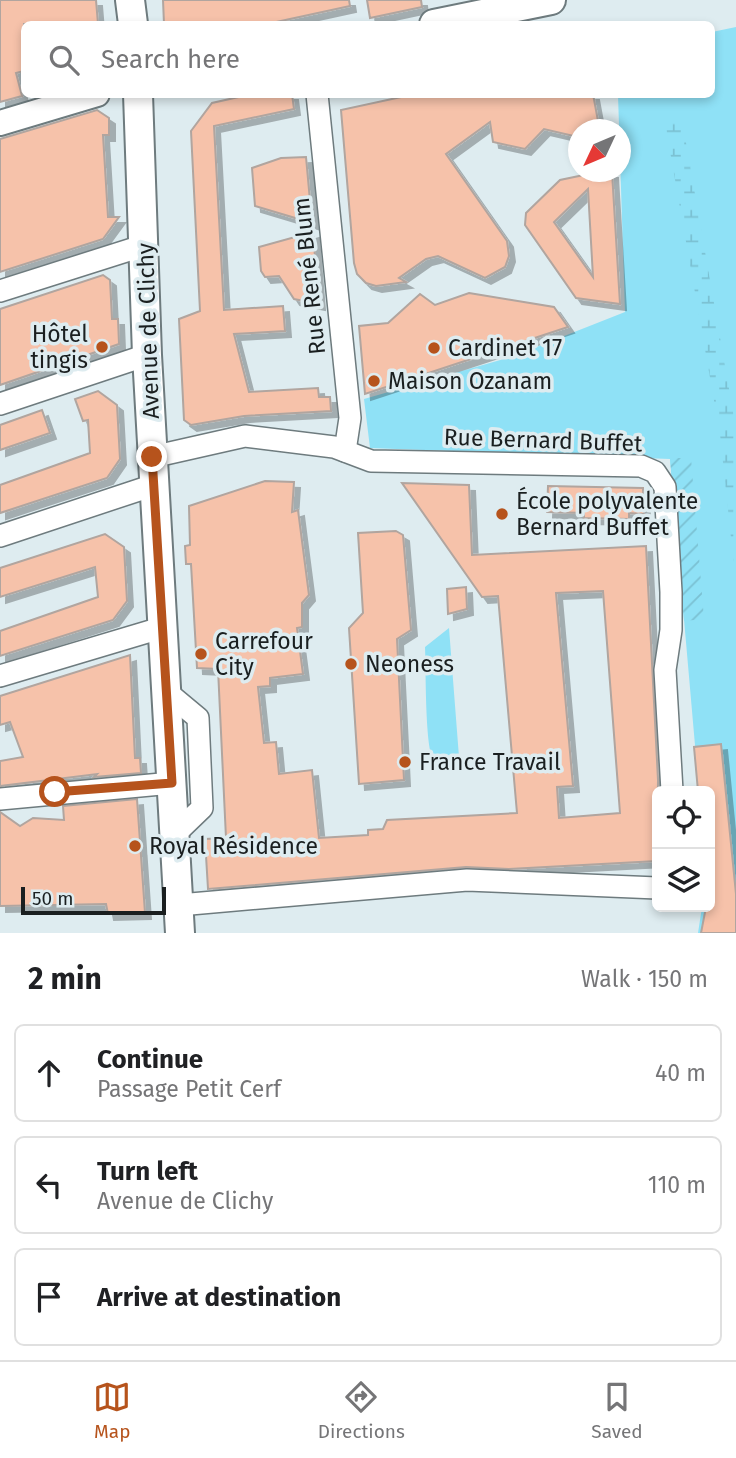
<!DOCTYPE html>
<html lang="en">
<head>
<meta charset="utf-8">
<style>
  body { margin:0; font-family:"Fira Sans",sans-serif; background:#f2f2f2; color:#202124 }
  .controls { position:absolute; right:21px; bottom:21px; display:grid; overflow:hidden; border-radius:10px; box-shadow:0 4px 10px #0003 }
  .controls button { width:63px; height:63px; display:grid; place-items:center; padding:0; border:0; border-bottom:2px solid #e0e0e0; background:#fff; color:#202124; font:35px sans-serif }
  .compass { position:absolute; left:568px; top:119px; width:63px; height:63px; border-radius:50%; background:#fff; box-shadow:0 4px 10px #0003; rotate:226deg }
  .scale { position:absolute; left:21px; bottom:18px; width:145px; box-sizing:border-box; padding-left:7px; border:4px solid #1a1f20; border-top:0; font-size:19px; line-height:24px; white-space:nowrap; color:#1a1f20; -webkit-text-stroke:5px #deecf0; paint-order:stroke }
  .stop { position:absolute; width:21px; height:21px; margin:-16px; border:5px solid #b6531c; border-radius:50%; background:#fff }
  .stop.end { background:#b6531c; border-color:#fff; box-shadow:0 2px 7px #0008 }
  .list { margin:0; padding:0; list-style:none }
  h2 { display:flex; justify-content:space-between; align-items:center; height:91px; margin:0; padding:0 28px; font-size:30px }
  h2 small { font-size:23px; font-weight:400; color:#757577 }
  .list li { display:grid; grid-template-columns:46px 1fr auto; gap:21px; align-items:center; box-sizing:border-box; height:98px; margin:0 14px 14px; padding:0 14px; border:2px solid #e0e0e0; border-radius:10px }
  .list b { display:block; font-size:26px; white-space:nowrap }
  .list p { margin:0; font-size:23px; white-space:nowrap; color:#757577 }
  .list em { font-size:23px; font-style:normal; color:#757577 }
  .icon { flex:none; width:38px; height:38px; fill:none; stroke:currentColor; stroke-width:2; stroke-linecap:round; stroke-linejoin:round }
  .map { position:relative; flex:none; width:736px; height:933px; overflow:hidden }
  .search { position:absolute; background:#fff; box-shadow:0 4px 10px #0003; left:21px; right:21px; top:21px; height:77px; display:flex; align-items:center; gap:18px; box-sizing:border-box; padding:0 24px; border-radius:10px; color:#757577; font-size:26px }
  .sheet { height:427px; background:#fff }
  nav { display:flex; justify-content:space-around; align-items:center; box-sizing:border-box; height:98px; border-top:2px solid #e0e0e0; background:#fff; font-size:19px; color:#757577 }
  nav a { display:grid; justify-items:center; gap:4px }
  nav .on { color:#b6531c }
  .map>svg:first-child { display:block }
</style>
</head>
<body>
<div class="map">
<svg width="736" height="933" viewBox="0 0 736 933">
  <defs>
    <pattern id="wetland-marsh" width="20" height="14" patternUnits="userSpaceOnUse" patternTransform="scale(1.75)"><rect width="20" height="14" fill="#8fe1f6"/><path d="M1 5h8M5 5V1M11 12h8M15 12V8" fill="none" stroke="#7bc1d3"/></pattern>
    <pattern id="garden-furrows" width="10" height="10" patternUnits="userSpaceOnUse" patternTransform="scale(1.75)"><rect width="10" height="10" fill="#8fe1f6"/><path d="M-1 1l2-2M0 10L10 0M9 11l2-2" fill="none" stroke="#7bc1d3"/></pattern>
    <filter id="shadow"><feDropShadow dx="6" dy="6" stdDeviation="0" flood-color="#0004"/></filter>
  </defs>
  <rect width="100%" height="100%" fill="#deecf0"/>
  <g fill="#8fe1f6">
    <polygon points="736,27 736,933 698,933 702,907 710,907 710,791 699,791 670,459 370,448 364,399 511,357 625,312 618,95 712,94 712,32"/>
    <path d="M449,628L459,757L451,758V762H460L457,769C447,769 438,769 433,759C425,745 426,668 425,647Z"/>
  </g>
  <polygon fill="url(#wetland-marsh)" points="682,120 736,429 736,585 720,434 665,123"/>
  <polygon fill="url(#garden-furrows)" points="670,458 691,458 704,619 684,621"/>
  <g fill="#f6c2aa" stroke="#b1a59f" stroke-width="2" fill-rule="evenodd" filter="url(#shadow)">
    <polygon points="0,0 96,0 98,24 24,24 24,71 16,73 22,96 0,102"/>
    <polygon points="163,0 349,0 350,6 267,24 164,24"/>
    <polygon points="367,0 421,0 422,7 370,18"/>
    <polygon points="252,94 292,94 294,109 214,126 224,310 283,306 285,331 234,334 249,392 318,388 319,397 330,397 331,411 244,416 191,425 184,420 179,319 200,311 191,131 212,103"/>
    <polygon points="415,94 593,94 598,121 589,130 578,130 578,137 544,129 525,149 493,142 490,122 446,154 507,241 509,256 505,267 485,278 438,256 426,259 399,278 406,282 376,286 366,283 357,274 354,263 341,110"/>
    <polygon points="97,110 109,118 109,135 103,135 108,217 119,217 103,239 0,272 0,139"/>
    <polygon points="306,157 312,223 255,206 252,168 281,158"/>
    <path d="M598,172H612L620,304L576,298L525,225L526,213L560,180ZM588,189L593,277L554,222Z"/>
    <polygon points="313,232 319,304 294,299 279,276 265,277 261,271 259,247"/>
    <polygon points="103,275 110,280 112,319 118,319 119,344 0,385 0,309"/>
    <polygon points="469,293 554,307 568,327 365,394 359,326 388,323 420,294 435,305"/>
    <polygon points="98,391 117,405 120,459 107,478 0,513 0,485 90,453 88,420 83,421 75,399"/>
    <polygon points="42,410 50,433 0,450 0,425"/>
    <path d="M265,481L294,482L292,512L298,510L309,595L302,603V627L297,628L303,674L270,678V686L258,687L264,743L276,742L279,774L312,770L319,838L368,835V830L383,829L387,820L517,813L498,596L482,597L402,483L469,485L472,555L646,546L658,780L657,861L509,869L466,867L208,889L205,839L226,838L218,669L197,668L191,564H186L185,546L190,545L189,506ZM603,591L620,813L559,818L557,787L573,786L556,593Z"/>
    <polygon points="548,486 643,488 644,514 629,513 629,519 584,518 584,513 547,512"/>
    <polygon points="396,531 403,535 411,630 397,639 404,780 359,784 349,628 363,613 358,533"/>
    <polygon points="105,534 124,547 127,601 113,620 0,656 0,631 98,597 95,567 0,597 0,568"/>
    <polygon points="466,587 467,609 448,614 447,589"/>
    <polygon points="130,655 135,758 140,758 141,773 94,777 97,774 0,786 0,761 23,757 10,722 0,725 0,696"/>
    <polygon points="721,744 736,894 736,933 701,933 706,907 710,907 710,791 698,791 694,747"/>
    <polygon points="137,799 145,913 108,914 106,904 0,906 0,812 20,826 33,818 64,820 63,806"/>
  </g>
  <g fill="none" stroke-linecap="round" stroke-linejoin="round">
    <defs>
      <g id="minor">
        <polyline points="317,94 350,418 345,451"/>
        <polyline points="0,291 145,245"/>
        <polyline points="0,404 147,355"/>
        <polyline points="152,457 245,436 334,447 371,461 641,466 655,472 665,487 671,592 671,630 665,670 672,791"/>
        <polyline points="0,536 154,485"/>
        <polyline points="0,676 164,627"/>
        <polyline points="168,693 198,718 202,808 175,834"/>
        <polyline points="0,799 172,783"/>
        <polyline points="179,905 467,880 657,888"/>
      </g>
      <polyline id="tertiary" points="0,123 97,94"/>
      <g id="secondary">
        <polyline points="130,0 133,24"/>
        <polyline points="434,24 551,0"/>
        <polyline points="138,94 147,355 180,933"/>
      </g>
    </defs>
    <use href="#minor" stroke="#6e7b7e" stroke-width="24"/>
    <use href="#tertiary" stroke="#6e7b7e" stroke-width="28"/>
    <use href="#secondary" stroke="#6e7b7e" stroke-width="32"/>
    <use href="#minor" stroke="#fff" stroke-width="21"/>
    <use href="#tertiary" stroke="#fff" stroke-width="24"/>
    <use href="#secondary" stroke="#fff" stroke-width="28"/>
  </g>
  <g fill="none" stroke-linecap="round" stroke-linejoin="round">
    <polyline stroke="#b6531c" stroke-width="9" points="55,792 172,783 152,457"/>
  </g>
  <g fill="#b6531c" stroke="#deecf0" stroke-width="2.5">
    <circle cx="102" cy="347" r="7"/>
    <circle cx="434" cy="348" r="7"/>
    <circle cx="374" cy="381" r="7"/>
    <circle cx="502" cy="514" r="7"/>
    <circle cx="201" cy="654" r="7"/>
    <circle cx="351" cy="664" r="7"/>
    <circle cx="405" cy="762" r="7"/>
    <circle cx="135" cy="846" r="7"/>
  </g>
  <g text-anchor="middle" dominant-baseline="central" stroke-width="7" stroke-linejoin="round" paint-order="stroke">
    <g font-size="23" fill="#1a1f20" stroke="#deecf0">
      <text transform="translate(309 276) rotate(-96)">Rue René Blum</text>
      <text transform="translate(148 331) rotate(-92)">Avenue de Clichy</text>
      <text transform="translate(543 440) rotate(2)">Rue Bernard Buffet</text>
    </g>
    <g font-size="23" fill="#1a1f20" stroke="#deecf0" text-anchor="start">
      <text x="88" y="334" text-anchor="end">Hôtel<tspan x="88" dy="26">tingis</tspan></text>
      <text x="448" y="348">Cardinet 17</text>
      <text x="388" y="381">Maison Ozanam</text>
      <text x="516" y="501">École polyvalente<tspan x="516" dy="26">Bernard Buffet</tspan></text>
      <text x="215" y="641">Carrefour<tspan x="215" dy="26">City</tspan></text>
      <text x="365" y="664">Neoness</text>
      <text x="419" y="762">France Travail</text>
      <text x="149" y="846">Royal Résidence</text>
    </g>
  </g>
</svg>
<div class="controls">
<button><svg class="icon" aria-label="locate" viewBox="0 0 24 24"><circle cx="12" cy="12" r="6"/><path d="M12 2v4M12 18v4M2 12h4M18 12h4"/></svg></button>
<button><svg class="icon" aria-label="layers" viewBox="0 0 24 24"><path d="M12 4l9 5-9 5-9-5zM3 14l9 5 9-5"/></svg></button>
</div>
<svg class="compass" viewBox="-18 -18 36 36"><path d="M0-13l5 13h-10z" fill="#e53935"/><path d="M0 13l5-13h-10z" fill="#757577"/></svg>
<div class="scale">50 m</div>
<div class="stop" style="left:55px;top:792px"></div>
<div class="stop end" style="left:152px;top:457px"></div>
<div class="search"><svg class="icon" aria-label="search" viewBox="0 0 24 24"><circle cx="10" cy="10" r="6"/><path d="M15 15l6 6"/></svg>Search here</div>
</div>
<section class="sheet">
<h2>2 min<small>Walk · 150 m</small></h2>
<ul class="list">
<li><svg class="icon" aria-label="ahead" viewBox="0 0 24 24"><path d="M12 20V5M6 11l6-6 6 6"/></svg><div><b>Continue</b><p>Passage Petit Cerf</p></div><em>40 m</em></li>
<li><svg class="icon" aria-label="left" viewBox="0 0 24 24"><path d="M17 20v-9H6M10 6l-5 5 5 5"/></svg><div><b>Turn left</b><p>Avenue de Clichy</p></div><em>110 m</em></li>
<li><svg class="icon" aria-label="arrive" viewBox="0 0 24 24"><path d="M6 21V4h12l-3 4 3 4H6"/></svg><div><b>Arrive at destination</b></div></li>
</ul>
</section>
<nav>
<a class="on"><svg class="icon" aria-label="map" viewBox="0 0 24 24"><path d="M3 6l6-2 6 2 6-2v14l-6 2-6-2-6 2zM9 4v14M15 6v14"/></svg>Map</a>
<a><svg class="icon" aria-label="directions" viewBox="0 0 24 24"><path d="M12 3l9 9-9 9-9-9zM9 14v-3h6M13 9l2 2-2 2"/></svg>Directions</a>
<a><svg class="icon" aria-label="saved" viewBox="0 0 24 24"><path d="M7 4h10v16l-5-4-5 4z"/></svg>Saved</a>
</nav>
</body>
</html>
